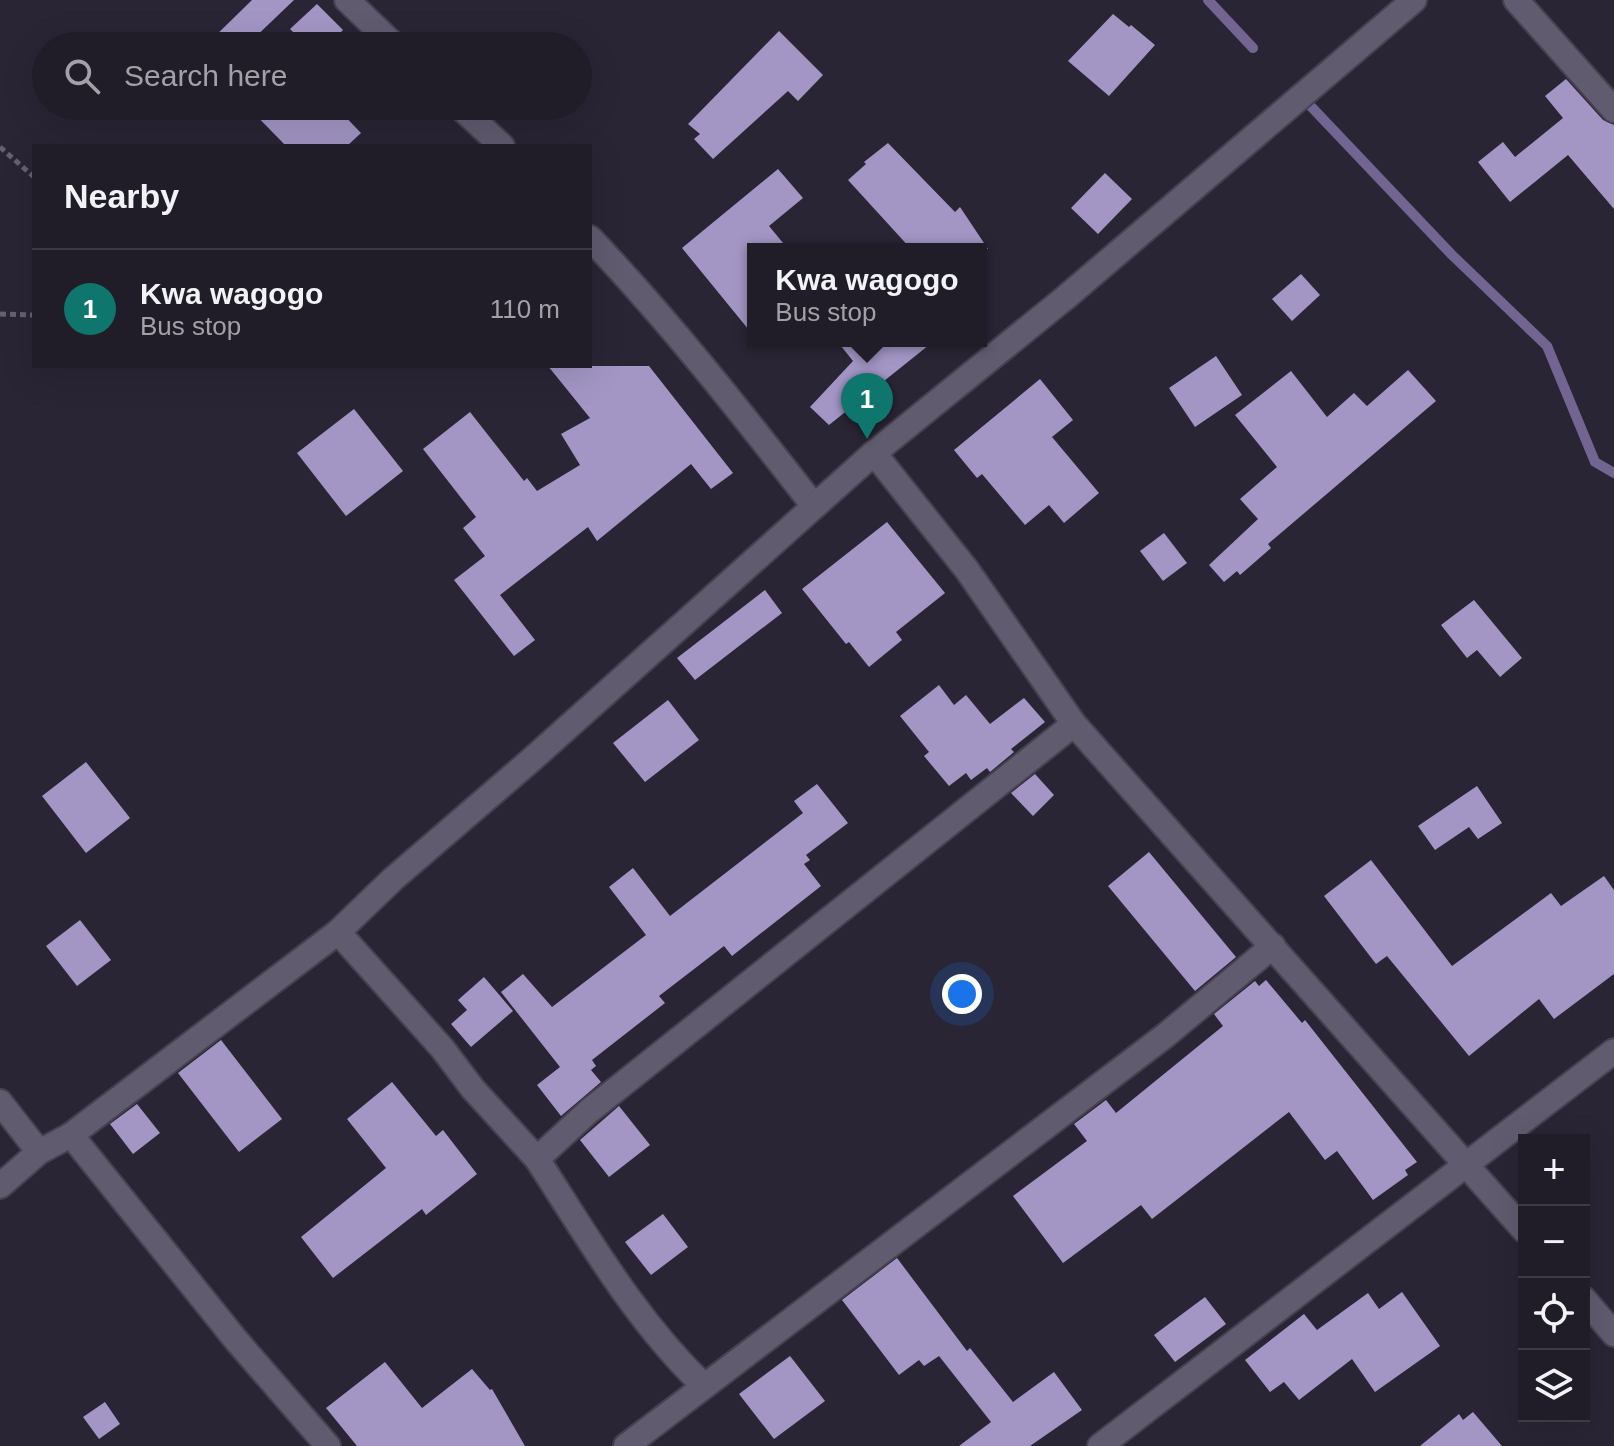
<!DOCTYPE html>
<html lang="en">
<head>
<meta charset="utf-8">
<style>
  body { margin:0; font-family:Arial,sans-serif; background:#2d2934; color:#f1f3f6 }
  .controls { position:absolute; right:24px; bottom:24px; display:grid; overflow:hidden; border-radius:0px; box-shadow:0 8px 32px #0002 }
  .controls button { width:72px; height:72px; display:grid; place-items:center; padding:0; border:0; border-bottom:2px solid #3d3a45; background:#201c28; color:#f1f3f6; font:40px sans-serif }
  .you { position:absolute; left:962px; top:994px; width:28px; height:28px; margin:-20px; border:6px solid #fff; border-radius:50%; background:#1a73e8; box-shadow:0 0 0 12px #1a73e833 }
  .badge { display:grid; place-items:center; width:52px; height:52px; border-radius:50%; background:#0f766e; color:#fff; font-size:26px; font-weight:700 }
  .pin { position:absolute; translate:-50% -66px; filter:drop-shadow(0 2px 4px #0008) }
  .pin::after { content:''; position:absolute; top:42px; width:28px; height:24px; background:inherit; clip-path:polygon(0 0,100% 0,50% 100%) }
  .popup { position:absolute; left:747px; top:243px; width:240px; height:104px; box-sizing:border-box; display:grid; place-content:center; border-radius:0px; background:#201c28; filter:drop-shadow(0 2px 6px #0005); font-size:26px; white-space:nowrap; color:#a2a1a8 }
  .popup b { font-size:30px; color:#f1f3f6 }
  .popup::after { content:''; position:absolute; left:50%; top:100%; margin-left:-16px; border:16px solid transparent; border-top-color:#201c28 }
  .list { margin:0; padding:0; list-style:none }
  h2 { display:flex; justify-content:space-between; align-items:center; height:104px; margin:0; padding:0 32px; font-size:34px }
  h2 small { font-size:26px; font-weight:400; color:#a2a1a8 }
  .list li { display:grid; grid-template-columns:52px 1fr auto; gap:24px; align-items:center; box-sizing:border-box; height:120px; padding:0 32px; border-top:2px solid #3d3a45 }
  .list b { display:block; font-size:30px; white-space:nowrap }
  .list p { margin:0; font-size:26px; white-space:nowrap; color:#a2a1a8 }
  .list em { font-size:26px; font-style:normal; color:#a2a1a8 }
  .icon { flex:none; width:44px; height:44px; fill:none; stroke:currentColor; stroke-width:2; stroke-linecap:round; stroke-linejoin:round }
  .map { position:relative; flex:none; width:1614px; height:1446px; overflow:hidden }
  .search { position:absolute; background:#201c28; box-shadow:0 8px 32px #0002; left:32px; top:32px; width:560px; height:88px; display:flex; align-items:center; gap:20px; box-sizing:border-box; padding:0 28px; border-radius:44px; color:#a2a1a8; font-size:30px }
  .panel { position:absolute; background:#201c28; box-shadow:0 8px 32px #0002; left:32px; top:144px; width:560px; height:224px; border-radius:0px }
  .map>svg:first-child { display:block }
</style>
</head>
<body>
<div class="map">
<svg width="1614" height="1446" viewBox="0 0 1614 1446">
  <rect width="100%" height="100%" fill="#2a2535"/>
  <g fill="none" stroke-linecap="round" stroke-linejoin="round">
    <g stroke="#726592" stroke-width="10">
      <polyline points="1208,0 1253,48"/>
      <polyline points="1302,97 1452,255 1547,346 1595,462 1614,473"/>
    </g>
  </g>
  <g fill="#a396c5">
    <polygon points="252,0 294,0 246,46 205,46"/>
    <polygon points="317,4 343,30 327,46 307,46 290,29"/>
    <polygon points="1113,14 1129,27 1131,25 1155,45 1109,96 1068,61"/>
    <polygon points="779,31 823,75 798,101 788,91 713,159 694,139 700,134 688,124"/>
    <polygon points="1566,79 1603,120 1614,125 1614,209 1568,155 1510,202 1478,162 1503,142 1515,157 1563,118 1545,96"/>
    <polygon points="247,106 335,106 361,133 347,146 286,146"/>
    <polygon points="888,143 955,212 960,207 988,249 911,249 848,180 866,164 864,162"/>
    <polygon points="778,169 803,198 769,226 788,249 753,249 753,335 682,248"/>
    <polygon points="1105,173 1132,199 1098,234 1071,208"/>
    <polygon points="1301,274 1320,295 1292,321 1272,299"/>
    <polygon points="837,341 934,341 829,425 810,407 853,361"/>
    <polygon points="1216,356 1242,395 1195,427 1169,388"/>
    <polygon points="548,366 649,366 733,473 711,489 691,464 597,541 588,527 500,595 535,640 514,656 454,580 485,556 463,528 476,517 423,449 470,412 524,481 527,478 537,491 580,465 561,434 590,418"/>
    <polygon points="1408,370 1436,401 1268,544 1271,548 1240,575 1237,571 1224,582 1209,565 1258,519 1240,499 1277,467 1235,415 1291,371 1327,417 1354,393 1367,406"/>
    <polygon points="1040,379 1073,420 1052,437 1099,493 1064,523 1049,505 1025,525 982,474 977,478 954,450"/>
    <polygon points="354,409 403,471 346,516 297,453"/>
    <polygon points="887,522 945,593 896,632 902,640 869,667 849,642 846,644 802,589"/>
    <polygon points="1164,533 1187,563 1163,581 1140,551"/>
    <polygon points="765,590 782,613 695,680 677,658"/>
    <polygon points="1474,600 1522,658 1500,677 1477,650 1467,658 1441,625"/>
    <polygon points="939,685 954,705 966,695 990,724 1024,698 1045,722 1011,749 1014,752 990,772 987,768 971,780 966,773 949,786 924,756 929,752 900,716"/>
    <polygon points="668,700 699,740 645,782 613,743"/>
    <polygon points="86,762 130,818 86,853 42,796"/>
    <polygon points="1035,774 1054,795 1033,816 1011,793"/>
    <polygon points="817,784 848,823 806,855 810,860 804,864 821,886 732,956 724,946 659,996 665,1003 592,1060 596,1066 591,1070 601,1082 561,1116 537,1085 560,1067 501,992 523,974 552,1007 646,935 609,887 633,868 670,916 803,813 794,801"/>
    <polygon points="1477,786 1502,823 1478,839 1469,827 1435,850 1418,826"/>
    <polygon points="1149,852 1236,957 1195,991 1108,886"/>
    <polygon points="1371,860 1452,966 1551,893 1561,906 1604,876 1614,890 1614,974 1554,1019 1539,999 1469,1056 1387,956 1376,964 1324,896"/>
    <polygon points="80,920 111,960 77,986 46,946"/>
    <polygon points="484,977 513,1011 471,1047 451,1024 467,1010 458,1000"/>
    <polygon points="1266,980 1302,1023 1305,1020 1417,1162 1405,1170 1408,1175 1373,1200 1337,1151 1325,1160 1289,1112 1152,1219 1141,1205 1063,1263 1013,1196 1087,1141 1074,1124 1106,1100 1116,1113 1223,1026 1214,1014 1255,981 1259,986"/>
    <polygon points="221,1040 282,1119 239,1152 178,1073"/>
    <polygon points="392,1082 436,1136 443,1130 477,1174 426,1215 422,1209 333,1278 301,1237 386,1168 347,1119"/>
    <polygon points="137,1104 160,1133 133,1154 110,1124"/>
    <polygon points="619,1106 650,1145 609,1177 580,1140"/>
    <polygon points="663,1214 688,1247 651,1275 625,1242"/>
    <polygon points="897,1258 967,1351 970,1348 1013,1402 1054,1372 1082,1410 1030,1446 959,1446 991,1422 939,1356 924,1366 919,1360 899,1375 842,1300"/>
    <polygon points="1402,1292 1440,1346 1375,1392 1352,1359 1299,1400 1284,1382 1270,1392 1245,1360 1304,1314 1317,1330 1368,1293 1379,1309"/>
    <polygon points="1205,1297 1226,1324 1175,1362 1154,1335"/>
    <polygon points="790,1356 825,1401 774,1439 739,1394"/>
    <polygon points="385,1362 422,1408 472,1369 490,1390 492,1389 525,1446 357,1446 326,1408"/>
    <polygon points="105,1402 120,1424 99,1439 83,1417"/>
    <polygon points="1473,1412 1502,1446 1420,1446 1459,1414 1463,1420"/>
  </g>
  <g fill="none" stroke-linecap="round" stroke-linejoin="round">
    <defs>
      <g id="street">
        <polyline points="347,0 395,46"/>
        <polyline points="1516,0 1614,110"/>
        <polyline points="459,106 502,146"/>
        <path d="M590,238C671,323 742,414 814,506"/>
        <polyline points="874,453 967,570 1074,724 1524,1230"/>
        <polyline points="338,932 442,1048 473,1089 537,1159 589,1111 1074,724"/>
        <polyline points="0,1102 39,1152"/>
        <polyline points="71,1135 236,1340 328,1446"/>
        <path d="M537,1159C589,1239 635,1320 704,1386"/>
        <polyline points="0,1186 39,1152 71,1135 338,932 393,879 530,761 874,453 1065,298 1414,0"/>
        <polyline points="1584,1299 1614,1334"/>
        <polyline points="626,1446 1166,1035 1273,946"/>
        <polyline points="1100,1446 1614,1051"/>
      </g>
    </defs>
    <use href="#street" stroke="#464150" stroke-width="28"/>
    <g stroke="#65616f" stroke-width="5" stroke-dasharray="6 4" stroke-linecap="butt">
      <polyline points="0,147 34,177"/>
      <polyline points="0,314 34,315"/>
    </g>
    <use href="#street" stroke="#605b6f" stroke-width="24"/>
  </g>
</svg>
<div class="controls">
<button>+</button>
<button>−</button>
<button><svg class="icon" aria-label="locate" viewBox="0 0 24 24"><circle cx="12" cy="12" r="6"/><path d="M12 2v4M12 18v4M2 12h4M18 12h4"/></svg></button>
<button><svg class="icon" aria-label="layers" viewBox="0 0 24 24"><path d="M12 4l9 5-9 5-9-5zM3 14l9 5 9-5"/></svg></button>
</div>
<div class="you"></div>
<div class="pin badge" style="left:867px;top:439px">1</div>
<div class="popup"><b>Kwa wagogo</b>Bus stop</div>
<div class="search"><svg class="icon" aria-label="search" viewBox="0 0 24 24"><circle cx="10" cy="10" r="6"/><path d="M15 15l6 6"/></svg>Search here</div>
<section class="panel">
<h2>Nearby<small></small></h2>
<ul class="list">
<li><span class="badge">1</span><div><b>Kwa wagogo</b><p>Bus stop</p></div><em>110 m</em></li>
</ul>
</section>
</div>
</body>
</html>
